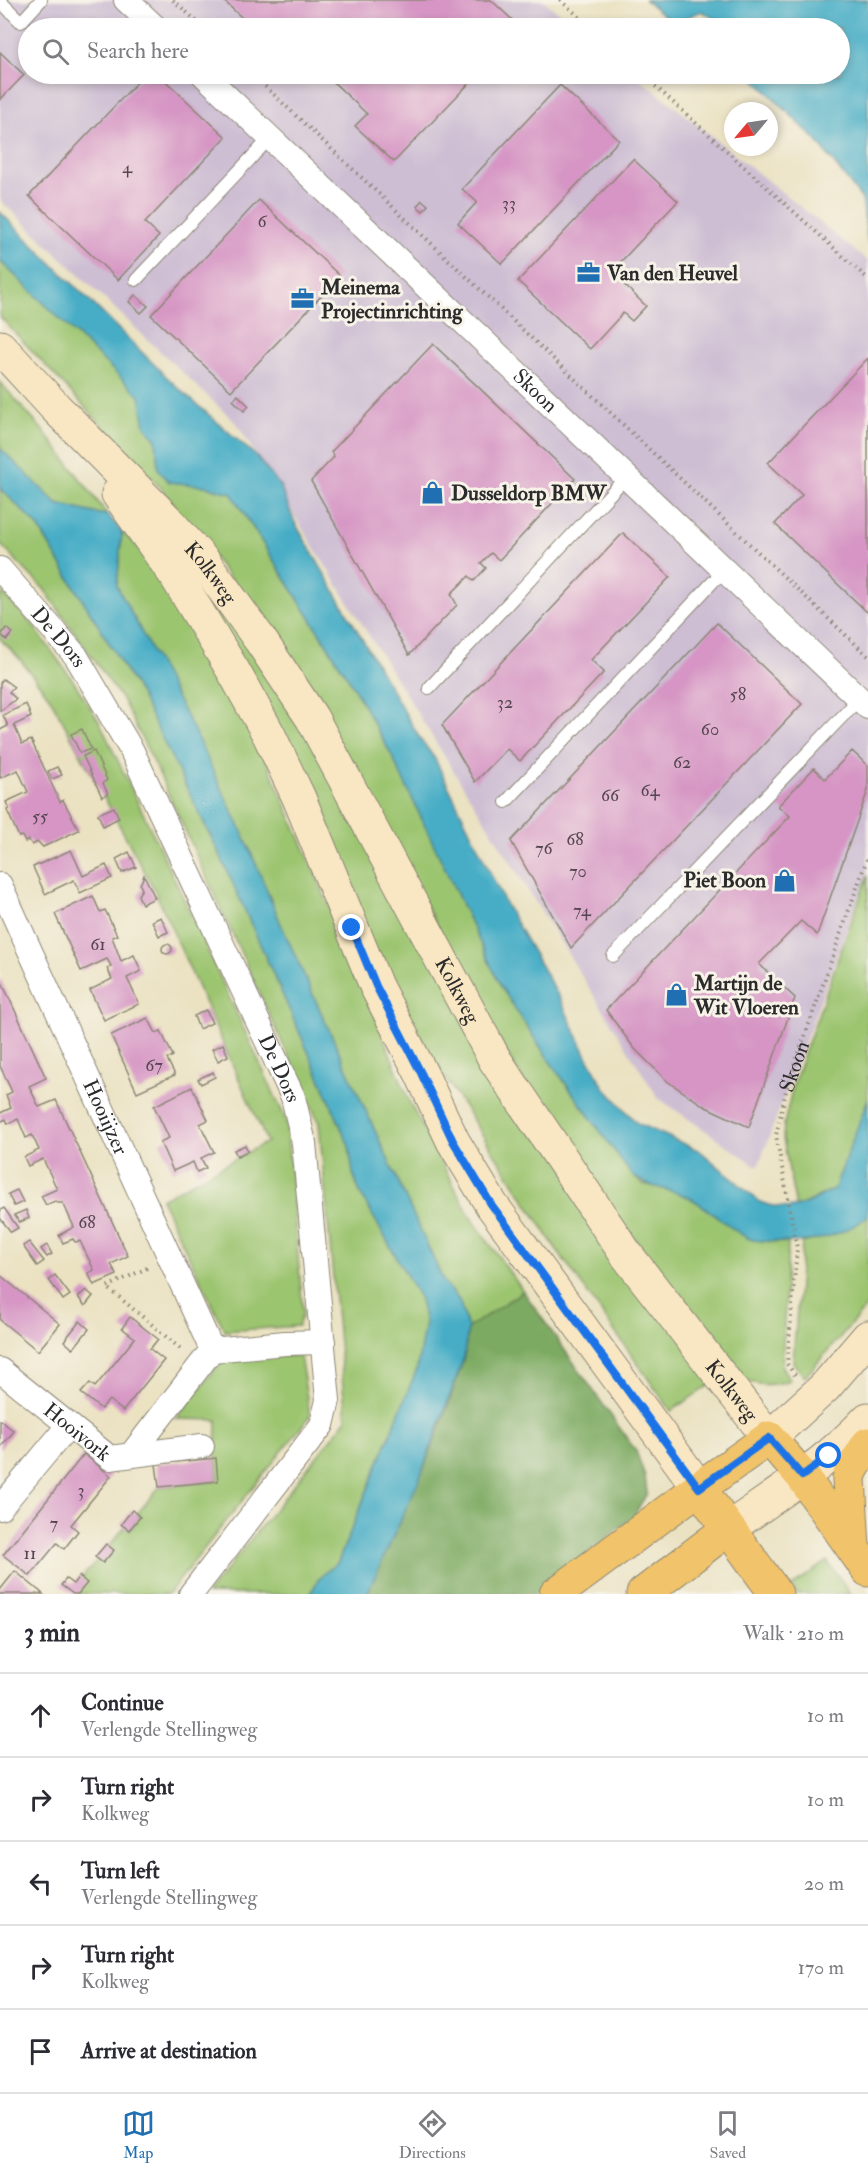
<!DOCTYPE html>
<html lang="en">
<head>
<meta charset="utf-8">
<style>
  body { margin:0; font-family:"IM FELL Double Pica",serif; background:#f2f2f3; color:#2b2b33 }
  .compass { position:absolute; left:724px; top:102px; width:54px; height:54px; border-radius:50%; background:#fff; box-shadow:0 3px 9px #0003; rotate:241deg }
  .stop { position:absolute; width:18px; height:18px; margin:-14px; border:4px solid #1a73e8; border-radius:50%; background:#fff }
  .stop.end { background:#1a73e8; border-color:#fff; box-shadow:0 2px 6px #0008 }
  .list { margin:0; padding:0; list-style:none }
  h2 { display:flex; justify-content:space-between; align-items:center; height:78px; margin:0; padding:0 24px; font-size:26px }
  h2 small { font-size:20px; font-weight:400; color:#7c7c81 }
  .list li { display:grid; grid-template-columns:39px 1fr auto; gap:18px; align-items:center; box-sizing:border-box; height:84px; padding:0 24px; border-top:2px solid #e1e1e2 }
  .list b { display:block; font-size:22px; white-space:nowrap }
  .list p { margin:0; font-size:20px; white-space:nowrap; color:#7c7c81 }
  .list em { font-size:20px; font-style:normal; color:#7c7c81 }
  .icon { flex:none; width:33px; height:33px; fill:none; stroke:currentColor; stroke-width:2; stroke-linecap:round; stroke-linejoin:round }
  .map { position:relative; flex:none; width:868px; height:1594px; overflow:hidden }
  .search { position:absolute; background:#fff; box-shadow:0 3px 9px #0003; left:18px; right:18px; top:18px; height:66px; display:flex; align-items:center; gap:15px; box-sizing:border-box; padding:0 21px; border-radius:33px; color:#7c7c81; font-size:22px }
  .sheet { height:498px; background:#fff }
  nav { display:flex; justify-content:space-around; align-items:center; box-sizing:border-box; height:84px; border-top:2px solid #e1e1e2; background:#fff; font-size:16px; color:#7c7c81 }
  nav a { display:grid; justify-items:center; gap:3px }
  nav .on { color:#1f6fb2 }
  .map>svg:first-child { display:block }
</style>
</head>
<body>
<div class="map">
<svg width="868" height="1594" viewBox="0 0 868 1594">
  <rect width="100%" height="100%" fill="#f7f3e8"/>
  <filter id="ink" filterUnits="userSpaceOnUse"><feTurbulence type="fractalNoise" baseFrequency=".0167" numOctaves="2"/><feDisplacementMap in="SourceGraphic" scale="12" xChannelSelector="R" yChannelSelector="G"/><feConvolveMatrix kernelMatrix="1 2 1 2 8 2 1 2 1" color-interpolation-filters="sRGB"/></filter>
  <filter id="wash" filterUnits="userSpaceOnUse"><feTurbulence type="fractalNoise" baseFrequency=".008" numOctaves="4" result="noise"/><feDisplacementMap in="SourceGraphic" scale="24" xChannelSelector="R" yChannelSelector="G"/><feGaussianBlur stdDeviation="1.35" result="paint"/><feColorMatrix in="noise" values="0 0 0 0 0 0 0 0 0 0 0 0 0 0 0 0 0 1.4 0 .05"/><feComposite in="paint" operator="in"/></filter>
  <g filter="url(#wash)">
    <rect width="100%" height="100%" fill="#ebe2c2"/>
    <polygon fill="#cdbed3" points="0,0 543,0 578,28 28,28 28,74 634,74 868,261 868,872 758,1167 658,1098 237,424 0,200"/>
    <g fill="#9cc570" stroke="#64784e" stroke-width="1.5">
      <path d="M0,261L140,396L145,426L156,439L158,469L205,486L231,493L350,681L392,756L501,987L551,1063L631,1174L643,1184L678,1192L703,1205L749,1239L788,1243L782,1367L790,1380C771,1387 756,1386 738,1377L534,1104L294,663L161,488L0,317Z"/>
      <polygon points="0,382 46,434 108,515 94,513 57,504 0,448"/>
      <polygon points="0,488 37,525 140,694 221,857 323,1085 349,1146 353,1173 360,1193 420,1299 425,1323 417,1369 338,1562 318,1579 311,1594 207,1594 346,1420 319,1123 157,769 123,701 44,589 0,544"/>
      <polygon points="160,523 302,721 711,1384 671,1411 555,1247 445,1077 396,997"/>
      <polygon points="122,532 150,558 249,720 346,945 410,1103 470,1216 523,1291 468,1328 459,1300 444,1282 283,929 245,838 192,727 117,586"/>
      <polygon points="0,591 32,624 72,679 99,721 174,878 286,1120 303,1313 298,1326 225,1331 161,1199 267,1142 154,889 50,698 18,657 0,639"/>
      <polygon points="868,875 868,1099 835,1188 796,1208 783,1138 784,1124 793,1085"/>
      <path d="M868,1216V1305L805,1377L793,1363L802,1243C825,1238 849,1232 868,1216Z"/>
      <polygon points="300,1356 310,1416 168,1594 78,1594 81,1578 98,1559 103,1563 113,1550 109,1546 125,1527 130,1530 140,1517 137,1514 159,1487 218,1481 216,1458 217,1420 176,1419 216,1368 229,1357"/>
      <polygon points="827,1561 851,1594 797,1594 792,1586"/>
    </g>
    <polygon fill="#7daa62" stroke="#546a46" stroke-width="1.5" points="523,1291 636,1451 645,1476 647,1493 634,1516 536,1594 367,1594 419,1480 447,1408 464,1357 468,1328"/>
    <g fill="#47adc6" stroke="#396c78" stroke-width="1.5">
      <polygon points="645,0 868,0 868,243 862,199 816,140 749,74 840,74 840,28 729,28 702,11 673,23"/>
      <path d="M0,212L177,387L255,455L280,486L295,523L419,737L435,759L507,907L559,997L587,1056L604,1087L637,1123L700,1151L760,1202C792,1215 807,1204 835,1188L868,1099V1216C840,1239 803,1245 768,1241C763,1241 756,1241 750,1239C735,1234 708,1207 690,1198C668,1187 650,1190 631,1174L551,1063L501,987L392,756L350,681L231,493L205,486L169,482L158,469L156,439L145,426L140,396L0,261Z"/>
      <polygon points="0,448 57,504 94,513 108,515 122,532 117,586 192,727 245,838 283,929 444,1282 459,1300 468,1328 464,1357 419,1480 367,1594 311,1594 318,1579 338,1562 417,1369 425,1323 420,1299 360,1193 353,1173 349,1146 323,1085 221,857 140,694 37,525 0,488"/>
    </g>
    <g id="blocks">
      <g fill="#d695c4">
        <polygon points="228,0 491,0 521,28 277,28 275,26 273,28 253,28 225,2"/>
        <polygon points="0,52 24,75 0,100"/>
        <polygon points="145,74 158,74 226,137 145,223 159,236 118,280 29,196"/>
        <polygon points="325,74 478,74 394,162 355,126 367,114"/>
        <polygon points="560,85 619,140 502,264 458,223 477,202 462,189"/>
        <polygon points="633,159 678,201 611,272 646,306 632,321 623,313 590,349 518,281"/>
        <polygon points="259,200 340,276 231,391 151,315"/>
        <polygon points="422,200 428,205 423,211 417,206"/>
        <polygon points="135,295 148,306 141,313 129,302"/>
        <polygon points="433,344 575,479 499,560 491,553 481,563 486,568 474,581 469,576 451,594 457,605 409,655 311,481 334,457 331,452"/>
        <polygon points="868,358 868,613 775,524 802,495 768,463"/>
        <polygon points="238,395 249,406 244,411 233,400"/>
        <polygon points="623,533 670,577 591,660 604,672 520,761 507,749 475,782 442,725"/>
        <polygon points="717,623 802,704 571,948 511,841"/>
        <polygon points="6,628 13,633 7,640 1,635"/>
        <polygon points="3,679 14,687 9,692 16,699 0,711 0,683"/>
        <polygon points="26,704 31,717 14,725 22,744 31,740 60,802 63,800 79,830 43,847 38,842 32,845 29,840 25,842 22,836 19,837 7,810 9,809 6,802 28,792 18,770 0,778 0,730 8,726 3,715"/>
        <polygon points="82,729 91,749 80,753 71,734"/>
        <polygon points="94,751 107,780 103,783 108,794 102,797 83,756"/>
        <polygon points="852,751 868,766 868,790 817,935 801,921 759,964 795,998 749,1127 706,1107 667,1081 634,1048 606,1010 790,816 778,806 814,768 825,779"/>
        <polygon points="57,767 62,775 52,779 48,771"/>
        <polygon points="114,807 119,818 103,826 98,814"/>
        <polygon points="71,850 83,876 106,865 112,878 80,893 74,880 45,894 33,867"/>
        <polygon points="129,852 136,867 122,873 116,859"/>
        <polygon points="144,875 155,898 142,904 138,895 142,889 140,885"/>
        <polygon points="93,896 100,912 105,910 117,935 112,937 121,961 134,955 141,971 127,978 139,1004 104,1020 90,990 112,979 107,968 111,966 107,959 81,971 55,914"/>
        <polygon points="161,917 168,932 159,936 152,921"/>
        <circle cx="167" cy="949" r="5"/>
        <polygon points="0,978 46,1078 29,1086 39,1107 56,1100 128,1256 111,1264 117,1275 94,1285 88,1273 94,1270 80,1241 75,1242 73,1239 63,1243 59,1235 74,1227 63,1203 58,1203 55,1201 46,1205 41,1196 57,1189 43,1159 28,1166 24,1157 39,1150 32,1135 26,1138 18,1119 8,1124 6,1119 0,1122 0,1113 11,1108 6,1095 12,1092 0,1066"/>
        <polygon points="206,1010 212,1023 199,1029 194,1016"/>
        <polygon points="148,1018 156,1033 161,1031 167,1044 173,1056 167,1059 175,1075 137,1092 111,1035"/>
        <polygon points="223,1044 228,1056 218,1061 212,1049"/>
        <polygon points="213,1072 215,1077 201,1084 198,1079"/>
        <polygon points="192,1087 208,1120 200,1124 214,1152 201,1158 206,1168 197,1172 193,1162 173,1171 160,1142 169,1138 154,1106"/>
        <polygon points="245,1145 248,1151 237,1156 234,1150"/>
        <polygon points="17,1190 23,1202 14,1206 8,1194"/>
        <polygon points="4,1208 18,1228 11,1232 0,1218 0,1211"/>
        <polygon points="26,1210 29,1218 20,1222 14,1215"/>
        <polygon points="29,1242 44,1261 37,1266 23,1246"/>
        <polygon points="47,1245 52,1254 47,1257 41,1249"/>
        <polygon points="0,1275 60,1324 38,1351 0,1320"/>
        <polygon points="55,1275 70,1295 63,1300 49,1280"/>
        <polygon points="86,1290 93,1296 85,1306 78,1297"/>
        <polygon points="130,1317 158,1339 150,1349 164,1360 123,1411 109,1400 101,1409 81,1393 90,1383 95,1387 135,1338 122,1328"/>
        <polygon points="80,1321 89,1329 73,1349 64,1341"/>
        <polygon points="0,1420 14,1431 0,1448"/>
        <polygon points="84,1454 111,1476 71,1525 78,1531 64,1549 57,1543 30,1576 3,1555"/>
        <polygon points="216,1458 218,1481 159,1487 156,1464"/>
        <polygon points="132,1510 140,1517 129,1530 121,1524"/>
        <polygon points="106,1544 114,1550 103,1563 95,1557"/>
        <polygon points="15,1571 43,1594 0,1594 0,1590"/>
        <polygon points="79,1576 87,1583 78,1594 73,1594 61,1585 66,1579 73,1584"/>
      </g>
    </g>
  </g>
  <g filter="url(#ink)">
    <use href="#blocks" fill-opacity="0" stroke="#8b8676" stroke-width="1.5"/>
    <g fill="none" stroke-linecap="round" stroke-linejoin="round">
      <defs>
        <g id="lane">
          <polyline points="0,5 2,3 21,22 41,0"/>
          <polyline points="136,280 270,138"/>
          <polyline points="429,688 627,476"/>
          <polyline points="506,802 725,569"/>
          <polyline points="613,956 859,699"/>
        </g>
        <g id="street">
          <polyline points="126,0 156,28"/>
          <path id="s2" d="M203,74L868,707"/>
          <path id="s3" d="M0,569L76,656L132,751L293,1097L304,1143L328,1400L322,1425L191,1594"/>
          <path id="s4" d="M0,885L212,1350"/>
          <path id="s5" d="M0,1370L110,1458L202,1446"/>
          <polyline points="131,1455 212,1350 285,1343 323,1342"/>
          <polyline points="0,1508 69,1425"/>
        </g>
        <g id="secondary">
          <path id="s6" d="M0,347L56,408L165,518L204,562L261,641L312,718L495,1060L626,1254L769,1438L825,1387L868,1337"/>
          <polyline points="118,494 176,576 234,672 269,735 299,798 376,986 421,1073 453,1141 491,1204 699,1488"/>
          <path d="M728,1529C776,1495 827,1463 868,1419"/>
        </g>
        <g id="primary">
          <polyline points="853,1547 849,1479 851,1471 868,1444"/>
          <polyline points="776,1594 699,1488 769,1438 802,1476 868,1570"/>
        </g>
        <g id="highway">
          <polyline points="556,1594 699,1488"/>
          <polyline points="643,1594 728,1529"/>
        </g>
      </defs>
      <use href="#lane" stroke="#8b8676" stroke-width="14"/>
      <use href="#street" stroke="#8b8676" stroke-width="26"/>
      <use href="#secondary" stroke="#8b8676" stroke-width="35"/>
      <use href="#primary" stroke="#8b8676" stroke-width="35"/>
      <use href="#highway" stroke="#8b8676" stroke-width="35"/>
      <g stroke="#8b8676" stroke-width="4" stroke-dasharray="1.5 4.5" stroke-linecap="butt">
        <polyline points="173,0 204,28"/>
        <polyline points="560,0 592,28"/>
        <polyline points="252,74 868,656"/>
        <polyline points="642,74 868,279"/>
        <polyline points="147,1268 107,1287 182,1350"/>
        <path id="s1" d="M795,1375L787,1364L797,1248L776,1135L787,1087L868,856"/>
      </g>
      <use href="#lane" stroke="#fff" stroke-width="12"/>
      <use href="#street" stroke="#fff" stroke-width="24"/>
      <use href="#secondary" stroke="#f9e7c3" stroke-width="33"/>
      <use href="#primary" stroke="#f1c36a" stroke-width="33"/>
      <use href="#highway" stroke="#f1c36a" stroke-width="33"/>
    </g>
  </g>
  <g fill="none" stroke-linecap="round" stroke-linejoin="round" filter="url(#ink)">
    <polyline stroke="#1a73e8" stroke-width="8" points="352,928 376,986 421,1073 453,1141 491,1204 699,1488 769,1438 802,1476 829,1456"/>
  </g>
  <defs>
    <symbol id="office-bare" viewBox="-9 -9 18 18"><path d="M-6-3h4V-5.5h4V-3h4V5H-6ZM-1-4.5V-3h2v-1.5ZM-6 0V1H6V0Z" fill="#1f6fb2" stroke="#f7f3e8" stroke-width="2.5" paint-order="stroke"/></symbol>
    <symbol id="shop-bare" viewBox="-9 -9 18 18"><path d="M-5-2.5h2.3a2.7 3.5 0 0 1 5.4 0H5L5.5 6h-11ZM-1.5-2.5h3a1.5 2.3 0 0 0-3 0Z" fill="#1f6fb2" stroke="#f7f3e8" stroke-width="2.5" paint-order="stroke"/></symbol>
  </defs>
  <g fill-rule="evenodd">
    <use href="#office-bare" x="572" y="256" width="33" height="33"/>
    <use href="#office-bare" x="286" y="282" width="33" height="33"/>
    <use href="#shop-bare" x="416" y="476" width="33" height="33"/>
    <use href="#shop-bare" x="768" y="864" width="33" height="33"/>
    <use href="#shop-bare" x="660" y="978" width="33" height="33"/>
  </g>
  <g text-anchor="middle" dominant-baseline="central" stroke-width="6" stroke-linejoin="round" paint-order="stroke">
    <g font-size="18" fill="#564651">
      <text x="127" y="167">4</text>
      <text x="509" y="203">33</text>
      <text x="262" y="221">6</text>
      <text x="738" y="694">58</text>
      <text x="505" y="702">32</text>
      <text x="710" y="729">60</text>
      <text x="682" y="762">62</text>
      <text x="650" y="790">64</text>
      <text x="610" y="795">66</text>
      <text x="40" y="816">55</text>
      <text x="575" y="839">68</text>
      <text x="544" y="848">76</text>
      <text x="578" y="871">70</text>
      <text x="582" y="910">74</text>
      <text x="98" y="944">61</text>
      <text x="154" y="1065">67</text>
      <text x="87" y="1222">68</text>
      <text x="81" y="1490">3</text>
      <text x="54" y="1523">7</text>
      <text x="30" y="1553">11</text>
    </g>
    <g font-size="21" font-weight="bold" fill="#2b2b2b" stroke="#f7f3e8" text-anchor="start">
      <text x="607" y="273">Van den Heuvel</text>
      <text x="321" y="287">Meinema<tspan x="321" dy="24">Projectinrichting</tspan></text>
      <text x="451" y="493">Dusseldorp BMW</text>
      <text x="766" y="880" text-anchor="end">Piet Boon</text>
      <text x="694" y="983">Martijn de<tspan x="694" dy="24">Wit Vloeren</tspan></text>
    </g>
    <g font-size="21" fill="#2b2b2b" stroke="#f7f3e8">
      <text stroke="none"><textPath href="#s2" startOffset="459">Skoon</textPath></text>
      <text stroke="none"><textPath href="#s6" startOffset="309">Kolkweg</textPath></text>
      <text stroke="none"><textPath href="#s3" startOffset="90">De Dors</textPath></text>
      <text stroke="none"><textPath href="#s6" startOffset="795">Kolkweg</textPath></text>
      <text stroke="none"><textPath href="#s1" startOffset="316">Skoon</textPath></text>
      <text stroke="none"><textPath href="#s3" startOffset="576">De Dors</textPath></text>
      <text stroke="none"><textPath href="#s4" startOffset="255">Hooiijzer</textPath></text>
      <text stroke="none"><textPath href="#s6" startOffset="1281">Kolkweg</textPath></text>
      <text stroke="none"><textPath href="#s5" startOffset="99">Hooivork</textPath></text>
    </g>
  </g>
</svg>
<svg class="compass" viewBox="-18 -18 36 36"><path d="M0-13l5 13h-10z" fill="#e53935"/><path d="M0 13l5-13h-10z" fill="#7c7c81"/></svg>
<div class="stop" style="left:829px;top:1456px"></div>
<div class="stop end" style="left:352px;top:928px"></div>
<div class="search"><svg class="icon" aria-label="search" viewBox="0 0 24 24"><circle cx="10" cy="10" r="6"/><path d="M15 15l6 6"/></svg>Search here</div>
</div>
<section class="sheet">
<h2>3 min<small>Walk · 210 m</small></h2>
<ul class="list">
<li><svg class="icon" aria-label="ahead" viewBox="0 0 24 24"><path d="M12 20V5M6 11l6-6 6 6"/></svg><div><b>Continue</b><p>Verlengde Stellingweg</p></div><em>10 m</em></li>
<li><svg class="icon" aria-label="right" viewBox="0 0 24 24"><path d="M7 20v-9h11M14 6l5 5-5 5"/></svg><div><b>Turn right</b><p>Kolkweg</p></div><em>10 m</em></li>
<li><svg class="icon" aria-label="left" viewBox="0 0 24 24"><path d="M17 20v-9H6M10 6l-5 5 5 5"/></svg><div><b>Turn left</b><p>Verlengde Stellingweg</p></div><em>20 m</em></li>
<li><svg class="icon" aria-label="right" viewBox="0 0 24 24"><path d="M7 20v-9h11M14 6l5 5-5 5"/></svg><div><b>Turn right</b><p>Kolkweg</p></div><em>170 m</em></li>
<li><svg class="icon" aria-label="arrive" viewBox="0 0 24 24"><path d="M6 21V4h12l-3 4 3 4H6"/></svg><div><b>Arrive at destination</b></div></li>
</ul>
</section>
<nav>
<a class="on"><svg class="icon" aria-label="map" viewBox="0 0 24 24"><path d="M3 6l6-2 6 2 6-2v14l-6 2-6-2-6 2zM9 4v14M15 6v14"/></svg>Map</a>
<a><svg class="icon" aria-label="directions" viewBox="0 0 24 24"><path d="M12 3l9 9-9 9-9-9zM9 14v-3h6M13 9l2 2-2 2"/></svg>Directions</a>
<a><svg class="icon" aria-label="saved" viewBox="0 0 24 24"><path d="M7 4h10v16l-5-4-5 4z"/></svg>Saved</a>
</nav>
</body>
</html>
